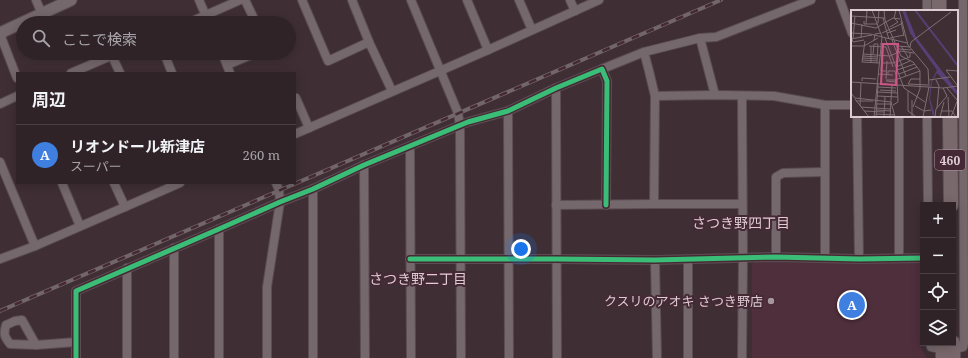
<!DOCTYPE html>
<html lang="ja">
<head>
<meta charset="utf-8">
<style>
  body { margin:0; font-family:"Noto Serif","Noto Sans JP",serif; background:#372b30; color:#f1f3f6 }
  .controls { position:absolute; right:12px; bottom:12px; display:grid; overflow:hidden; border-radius:0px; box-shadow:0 2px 10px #0003 }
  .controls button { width:36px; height:36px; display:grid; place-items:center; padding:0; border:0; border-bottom:1px solid #4a4045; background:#2f2328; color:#f1f3f6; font:20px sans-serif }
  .you { position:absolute; left:521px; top:249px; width:14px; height:14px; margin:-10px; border:3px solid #fff; border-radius:50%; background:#1a73e8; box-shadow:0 0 0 6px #1a73e833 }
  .badge { display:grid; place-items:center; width:26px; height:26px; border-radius:50%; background:#a6959b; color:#fff; font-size:13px; font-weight:700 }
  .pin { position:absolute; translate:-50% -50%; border:2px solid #fff; box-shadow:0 1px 4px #0006 }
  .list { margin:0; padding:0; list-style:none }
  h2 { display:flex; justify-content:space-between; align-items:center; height:52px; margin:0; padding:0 16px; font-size:17px }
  h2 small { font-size:13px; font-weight:400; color:#a7a4a8 }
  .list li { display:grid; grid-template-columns:26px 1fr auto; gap:12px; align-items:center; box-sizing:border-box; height:60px; padding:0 16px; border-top:1px solid #4a4045 }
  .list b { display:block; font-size:15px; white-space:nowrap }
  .list p { margin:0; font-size:13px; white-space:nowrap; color:#a7a4a8 }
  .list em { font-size:13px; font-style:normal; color:#a7a4a8 }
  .icon { flex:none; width:22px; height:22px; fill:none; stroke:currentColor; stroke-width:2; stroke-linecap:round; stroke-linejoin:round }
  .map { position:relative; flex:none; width:968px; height:358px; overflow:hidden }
  .search { position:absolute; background:#2f2328; box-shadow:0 2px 10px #0003; left:16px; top:16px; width:280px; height:44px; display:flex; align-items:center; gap:10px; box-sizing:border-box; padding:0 14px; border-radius:22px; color:#a7a4a8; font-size:15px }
  .panel { position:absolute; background:#2f2328; box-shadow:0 2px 10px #0003; left:16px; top:72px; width:280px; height:112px; border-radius:0px }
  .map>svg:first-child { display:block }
</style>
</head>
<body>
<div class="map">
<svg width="968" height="358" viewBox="0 0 968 358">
  <rect width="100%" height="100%" fill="#3f2f35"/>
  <polygon fill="#4f2f3b" points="754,262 918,263 920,266 921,348 927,358 752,358 752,265"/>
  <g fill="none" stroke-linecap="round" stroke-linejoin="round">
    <defs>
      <g id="street">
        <polyline points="36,0 42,14"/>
        <polyline points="199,0 209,23"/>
        <polyline points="245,0 256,23"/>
        <polyline points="302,0 328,61 369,42"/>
        <polyline points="352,0 369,42 392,91"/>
        <polyline points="411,0 458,113 460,126 461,358"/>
        <polyline points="467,0 488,50"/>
        <polyline points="519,0 532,30"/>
        <polyline points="570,0 575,11"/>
        <polyline points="840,0 852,33"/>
        <polyline points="927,0 927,11"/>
        <polyline points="188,23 240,0"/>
        <polyline points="0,34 17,78"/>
        <polyline points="700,38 715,95"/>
        <polyline points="164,53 172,73"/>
        <polyline points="222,53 230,73"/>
        <polyline points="112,56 120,73"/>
        <polyline points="227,65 256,53"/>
        <polyline points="602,69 644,52"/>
        <polyline points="71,73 118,53"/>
        <polyline points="556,88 557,358"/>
        <polyline points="655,96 715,95 774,96 825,105 852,105"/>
        <polyline points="296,98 309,128"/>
        <polyline points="0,104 17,96"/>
        <polyline points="825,105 825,258"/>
        <polyline points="508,111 509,358"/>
        <polyline points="857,116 859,259"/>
        <polyline points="899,116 899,258"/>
        <polyline points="927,116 928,205"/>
        <polyline points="295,134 488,50 599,0"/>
        <polyline points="410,146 411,358"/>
        <polyline points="0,162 35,246"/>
        <polyline points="364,165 365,358"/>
        <polyline points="62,183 80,226"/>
        <polyline points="114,183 125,207"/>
        <polyline points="313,189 313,358"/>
        <polyline points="742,204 654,204 655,96 649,71 644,52 700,38 716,37 811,0"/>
        <polyline points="556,205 654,204"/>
        <polyline points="219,229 219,358"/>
        <polyline points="174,248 174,358"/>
        <polyline points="776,257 776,177 783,173 824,172"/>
        <polyline points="0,259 35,246 180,183"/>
        <polyline points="410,259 556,259 655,260 776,257 859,259 923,258"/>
        <polyline points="655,260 657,358"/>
        <polyline points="127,268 127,358"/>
        <polyline points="930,343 931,347 935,348 943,348"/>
        <path d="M36,345L22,320L15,321L6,325C3,335 5,337 10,344L36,345L76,342"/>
        <polyline points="953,348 959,348 963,347 964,343 963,0"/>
        <polyline points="76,358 76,291 219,229 280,202 313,189 364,165 468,122 508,111 556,88 602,69 607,81 606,205"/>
        <polyline points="267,358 267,287 280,202 279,190 276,183"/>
        <polyline points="688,358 688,260"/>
        <polyline points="742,358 743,258 742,96"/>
      </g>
      <polyline id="secondary" points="0,33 71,0"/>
      <g id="highway">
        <polyline points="939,0 939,11"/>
        <polyline points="950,116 951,205"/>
        <polyline points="953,343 953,358"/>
        <polyline points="943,358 943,343"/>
      </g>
    </defs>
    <use href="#street" stroke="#5a4c51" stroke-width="10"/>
    <use href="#secondary" stroke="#5a4c51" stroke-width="13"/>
    <use href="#highway" stroke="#5a4c51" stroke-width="16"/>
    <use href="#street" stroke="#75686c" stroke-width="8"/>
    <use href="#secondary" stroke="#75686c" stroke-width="11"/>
    <use href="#highway" stroke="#7a696c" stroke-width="14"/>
    <defs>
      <polyline id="rail" points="0,311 721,0"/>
    </defs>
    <use href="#rail" stroke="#72666a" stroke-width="4"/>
    <use href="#rail" stroke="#452934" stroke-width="2.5" stroke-dasharray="8" stroke-linecap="butt"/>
    <defs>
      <g id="cycleway">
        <polyline points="410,259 556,259 655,260 776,257 859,259 923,258"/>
        <polyline points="76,358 76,291 219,229 280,202 313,189 364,165 468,122 508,111 556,88 602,69 607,81 606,205"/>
      </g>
    </defs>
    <use href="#cycleway" stroke="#452934" stroke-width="8"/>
    <use href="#cycleway" stroke="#3abd76" stroke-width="5"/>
  </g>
  <circle fill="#a6959b" stroke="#452934" stroke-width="1.5" cx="771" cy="301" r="4"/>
  <g text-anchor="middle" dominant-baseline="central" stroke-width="4" stroke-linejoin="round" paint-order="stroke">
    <rect fill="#452934" stroke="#b09ba3" stroke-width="1" x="935" y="150" width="30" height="20" rx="3"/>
    <g font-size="12" font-weight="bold" fill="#deccd2">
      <text x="950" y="160">460</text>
    </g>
    <g font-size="13" fill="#deccd2" stroke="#452934" text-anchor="end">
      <text x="763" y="301">クスリのアオキ さつき野店</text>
    </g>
    <g font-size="14" fill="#deccd2" stroke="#452934">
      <text x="741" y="222">さつき野四丁目</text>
      <text x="418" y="278">さつき野二丁目</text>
    </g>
  </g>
  <g transform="translate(851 10)">
    <rect width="107" height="107" fill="#3f2f35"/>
    <path d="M51,0H54L65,27L107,82V86L86,63L81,72L79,89L83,102V104L82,107L78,89L80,72L86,60L59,23Z" fill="#574076"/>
    <path fill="none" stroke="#574076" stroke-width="2" d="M64,0L107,56"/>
    <path fill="none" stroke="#7f6e74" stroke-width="1" d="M21,0L31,27L23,107M33,0L34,10L50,46L62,52L69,61V79L62,97M48,0L57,35L77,59L78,76M0,6L34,8M32,8L36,23M13,11V14H27M50,11L53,26M0,13L25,18L42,8L49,9M27,13L28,0M15,14L16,0M39,17L47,12L43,8L45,0M0,23L19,24L56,33M31,23L50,14M10,28L11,14M34,28L53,78L74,92M39,28L53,25M0,29L21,25M1,29L2,32L13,30M2,29L4,6M38,29L36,23L45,20M23,30L24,24L30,23M41,30L55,66M14,31L11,52L28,53M29,34H31L30,61H35M0,36H13L27,28M18,36L35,37L42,57M47,36L59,37L60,32L100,2M50,36L57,47M48,39L60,40M12,44L39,46L50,41L63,43M22,44L23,34H27L26,53M12,46L26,47M12,48L26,49M12,50L26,51M20,52V36M30,53H42L59,47V43M45,57L59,51M46,60L64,54M95,60L106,75M95,60L107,61M27,64L42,65M48,64L66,57M37,65V61H44L46,69L47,92L42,95M35,69L36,51M35,70H44L69,61M78,70L99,67M85,70L88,76L86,98M11,71V68L25,69M35,71L45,72L44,70M0,72L92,78L107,76M57,74L77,75M57,74L60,69H69M27,77L45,78M96,78L106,90M29,80L45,81M57,81V101L64,106M26,82L46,83M0,83L4,88L40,92L44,107M26,86L47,87M97,87L98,107M4,89L18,107M5,91H22M26,94H41M9,96L10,73M64,96L73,101L80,100M10,97L39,99M26,100L40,101M13,101L33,102M90,101H101L105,107M25,104L44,105M19,107H42M25,107L27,74M33,107L34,86M39,107L41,74M61,107V90M72,107L78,77M88,107L84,106L85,99L96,86L92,78M89,107L93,92M100,107L107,89"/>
    <path fill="#cc5785" fill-opacity="0.15" stroke="#cc5785" stroke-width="2" d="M32,34H47L45,75L30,74Z"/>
    <rect width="107" height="107" fill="none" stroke="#deccd2" stroke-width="2"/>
  </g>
</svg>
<div class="controls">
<button>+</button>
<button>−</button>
<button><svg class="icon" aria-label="locate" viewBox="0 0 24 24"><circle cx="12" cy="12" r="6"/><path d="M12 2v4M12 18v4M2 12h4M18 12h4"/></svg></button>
<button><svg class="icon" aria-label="layers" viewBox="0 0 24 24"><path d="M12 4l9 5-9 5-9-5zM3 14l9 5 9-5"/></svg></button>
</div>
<div class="you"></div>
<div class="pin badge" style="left:852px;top:305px;background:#3f7fe0">A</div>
<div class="search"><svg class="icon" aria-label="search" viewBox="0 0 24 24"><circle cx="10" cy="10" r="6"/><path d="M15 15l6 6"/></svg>ここで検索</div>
<section class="panel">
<h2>周辺<small></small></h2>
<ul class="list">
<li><span class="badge" style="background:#3f7fe0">A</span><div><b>リオンドール新津店</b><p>スーパー</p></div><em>260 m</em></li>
</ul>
</section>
</div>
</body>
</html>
